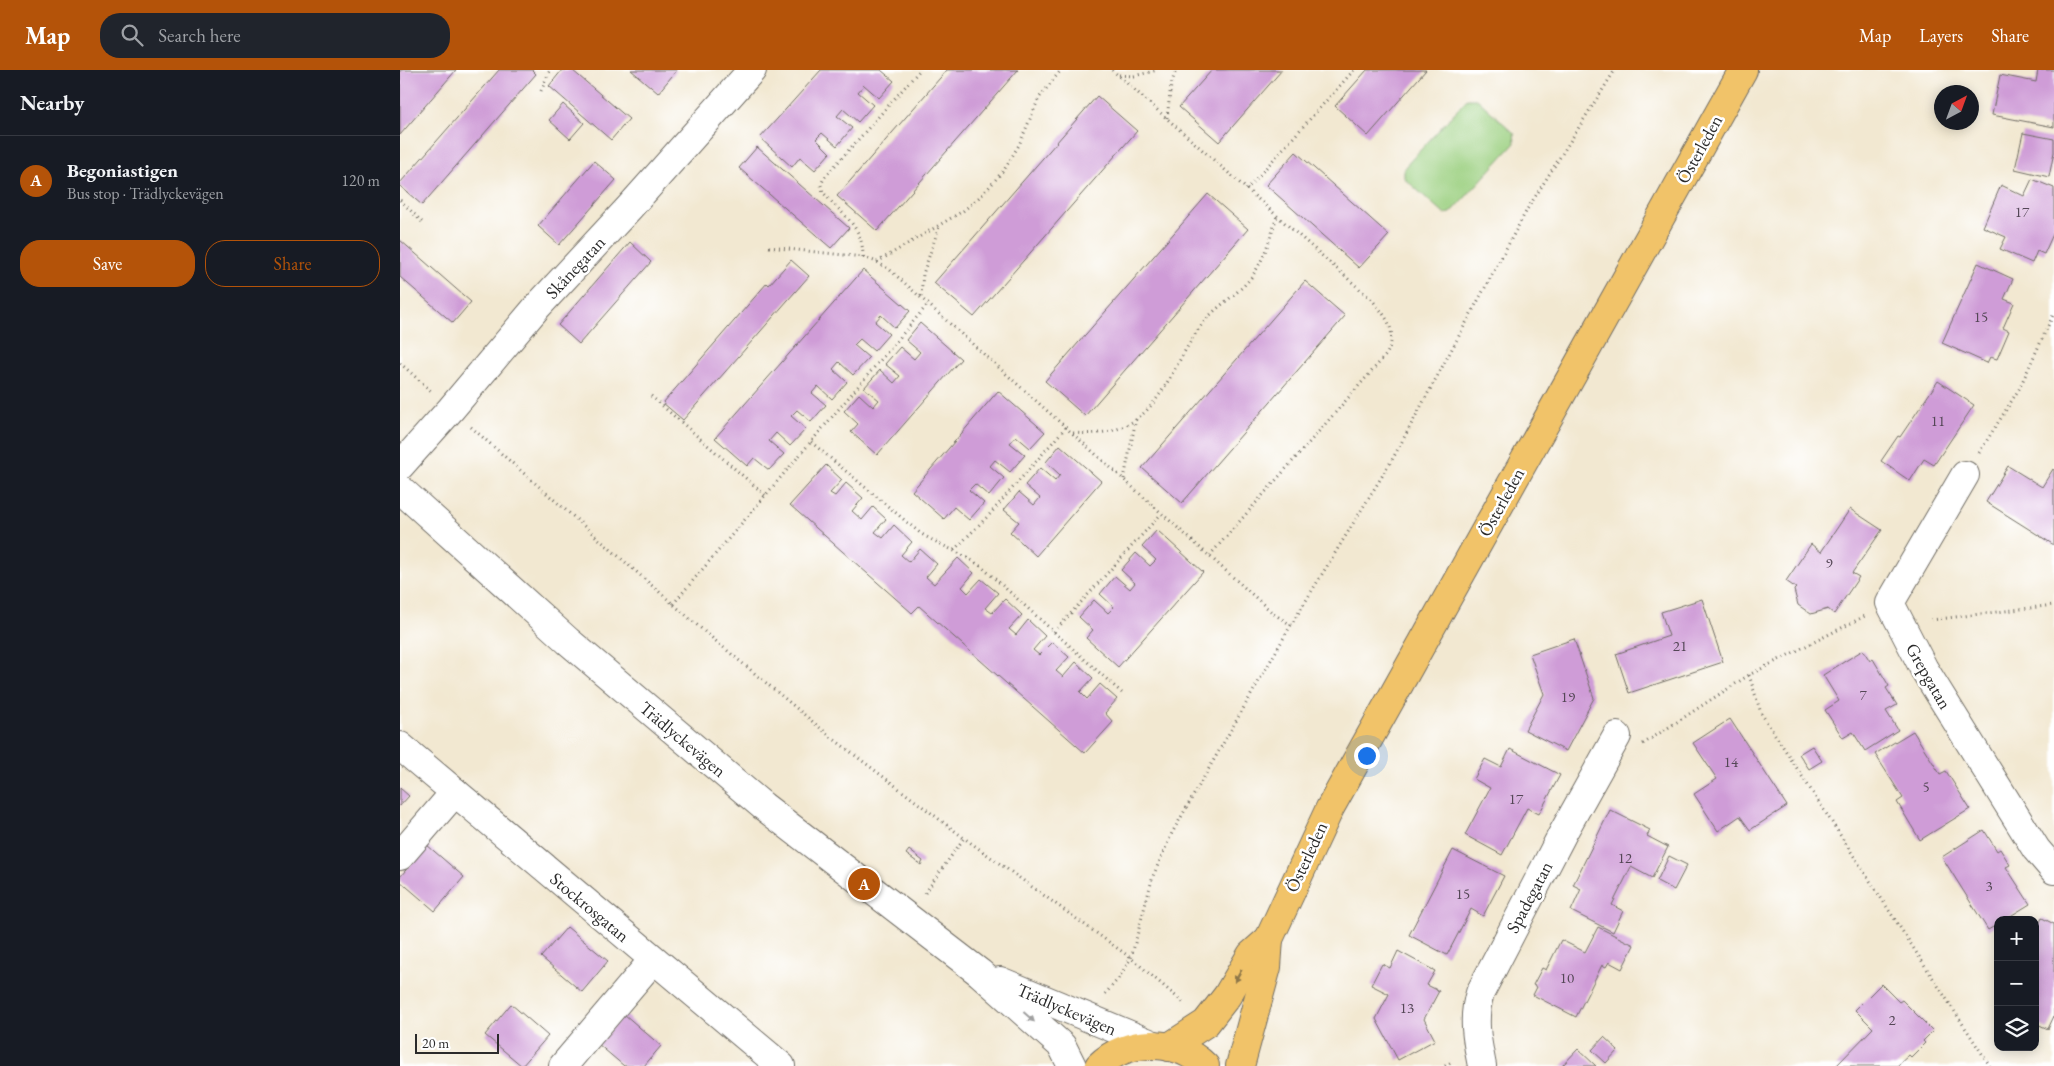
<!DOCTYPE html>
<html lang="en">
<head>
<meta charset="utf-8">
<style>
  body { margin:0; font-family:"EB Garamond",serif; background:#20242c; color:#f1f3f6 }
  .controls { position:absolute; right:15px; bottom:15px; display:grid; overflow:hidden; border-radius:10px; box-shadow:0 2px 12px #0003 }
  .controls button { width:45px; height:45px; display:grid; place-items:center; padding:0; border:0; border-bottom:1px solid #363941; background:#171b24; color:#f1f3f6; font:25px sans-serif }
  .compass { position:absolute; left:1534px; top:15px; width:45px; height:45px; border-radius:50%; background:#171b24; box-shadow:0 2px 12px #0003; rotate:41deg }
  .scale { position:absolute; left:15px; bottom:12px; width:84px; box-sizing:border-box; padding-left:5px; border:2px solid #2b2b2b; border-top:0; font-size:14px; line-height:18px; white-space:nowrap; color:#2b2b2b; -webkit-text-stroke:4px #fff; paint-order:stroke }
  .you { position:absolute; left:966px; top:685px; width:18px; height:18px; margin:-12px; border:4px solid #fff; border-radius:50%; background:#1a73e8; box-shadow:0 0 0 8px #1a73e833 }
  .badge { display:grid; place-items:center; width:32px; height:32px; border-radius:50%; background:#b45309; color:#fff; font-size:16px; font-weight:700 }
  .pin { position:absolute; translate:-50% -50%; border:2px solid #fff; box-shadow:0 1px 5px #0006 }
  .list { margin:0; padding:0; list-style:none }
  h2 { display:flex; justify-content:space-between; align-items:center; height:65px; margin:0; padding:0 20px; font-size:21px }
  h2 small { font-size:16px; font-weight:400; color:#9ea1a6 }
  .list li { display:grid; grid-template-columns:32px 1fr auto; gap:15px; align-items:center; box-sizing:border-box; height:90px; padding:0 20px; border-top:1px solid #363941 }
  .list b { display:block; font-size:19px; white-space:nowrap }
  .list p { margin:0; font-size:16px; white-space:nowrap; color:#9ea1a6 }
  .list em { font-size:16px; font-style:normal; color:#9ea1a6 }
  .actions { display:flex; gap:10px; padding:15px 20px }
  .actions a { flex:1; padding:11px 0; border:1px solid #b45309; border-radius:20px; text-align:center; font-size:18px; color:#b45309 }
  .actions .main { background:#b45309; color:#fff }
  .icon { flex:none; width:28px; height:28px; fill:none; stroke:currentColor; stroke-width:2; stroke-linecap:round; stroke-linejoin:round }
  .map { position:relative; flex:none; width:1654px; height:996px; overflow:hidden }
  header { display:flex; align-items:center; gap:30px; box-sizing:border-box; height:70px; padding:0 25px; background:#b45309; color:#fff }
  header strong { font-size:24px }
  nav { display:flex; gap:28px; margin-inline-start:auto; font-size:18px }
  .search { width:350px; height:45px; background:#20242c; display:flex; align-items:center; gap:12px; box-sizing:border-box; padding:0 18px; border-radius:20px; color:#9ea1a6; font-size:19px }
  main { display:flex }
  aside { flex:1; background:#171b24 }
  .map>svg:first-child { display:block }
</style>
</head>
<body>
<header>
<strong>Map</strong>
<div class="search"><svg class="icon" aria-label="search" viewBox="0 0 24 24"><circle cx="10" cy="10" r="6"/><path d="M15 15l6 6"/></svg>Search here</div>
<nav><a>Map</a><a>Layers</a><a>Share</a></nav>
</header>
<main>
<aside>
<h2>Nearby<small></small></h2>
<ul class="list">
<li><span class="badge">A</span><div><b>Begoniastigen</b><p>Bus stop · Trädlyckevägen</p></div><em>120 m</em></li>
</ul>
<div class="actions"><a class="main">Save</a><a>Share</a></div>
</aside>
<div class="map">
<svg width="1654" height="996" viewBox="0 0 1654 996">
  <rect width="100%" height="100%" fill="#fff"/>
  <filter id="ink" filterUnits="userSpaceOnUse"><feTurbulence type="fractalNoise" baseFrequency=".02" numOctaves="2"/><feDisplacementMap in="SourceGraphic" scale="10" xChannelSelector="R" yChannelSelector="G"/><feConvolveMatrix kernelMatrix="1 2 1 2 8 2 1 2 1" color-interpolation-filters="sRGB"/></filter>
  <filter id="wash" filterUnits="userSpaceOnUse"><feTurbulence type="fractalNoise" baseFrequency=".0096" numOctaves="4" result="noise"/><feDisplacementMap in="SourceGraphic" scale="20" xChannelSelector="R" yChannelSelector="G"/><feGaussianBlur stdDeviation="1.12" result="paint"/><feColorMatrix in="noise" values="0 0 0 0 0 0 0 0 0 0 0 0 0 0 0 0 0 1.4 0 .05"/><feComposite in="paint" operator="in"/></filter>
  <g filter="url(#wash)">
    <rect width="100%" height="100%" fill="#f2e8d1"/>
    <polygon fill="#9cd081" stroke="#647e56" points="1067,29 1077,29 1114,63 1115,73 1051,143 1044,144 1004,108 1004,98"/>
    <g id="blocks">
      <g fill="#cf9cd7">
        <polygon points="0,0 56,0 0,65"/>
        <polygon points="99,0 132,0 136,4 22,135 0,116 0,113"/>
        <polygon points="162,0 172,0 229,49 211,70 149,16"/>
        <polygon points="231,0 277,0 258,23"/>
        <polygon points="421,0 481,0 494,11 479,28 464,15 458,22 473,35 458,52 443,39 437,46 452,58 437,76 422,63 416,69 430,83 415,100 400,87 392,97 360,68"/>
        <polygon points="547,0 618,0 477,161 437,126"/>
        <polygon points="812,0 882,0 819,72 779,37"/>
        <polygon points="967,0 1026,0 968,66 935,36"/>
        <polygon points="1638,0 1654,0 1654,57 1592,45 1600,5 1636,12"/>
        <polygon points="697,26 737,61 574,247 534,213"/>
        <polygon points="163,34 184,53 170,69 149,50"/>
        <polygon points="1623,63 1654,69 1654,82 1649,107 1615,99"/>
        <polygon points="357,77 449,158 431,178 339,98"/>
        <polygon points="896,82 989,165 959,198 866,115"/>
        <polygon points="194,91 216,110 159,175 138,156"/>
        <polygon points="1632,109 1654,118 1654,162 1644,184 1637,181 1632,193 1600,179 1606,167 1583,157 1601,115 1624,126"/>
        <polygon points="808,124 848,159 685,346 645,311"/>
        <polygon points="0,170 71,232 53,253 0,207"/>
        <polygon points="230,172 251,192 179,274 158,255"/>
        <polygon points="391,190 409,206 283,350 263,333 367,213 369,215"/>
        <polygon points="1578,193 1613,209 1604,229 1614,233 1603,258 1609,261 1597,289 1590,287 1587,293 1542,273"/>
        <polygon points="463,200 510,241 495,258 481,245 475,252 489,264 474,281 460,269 454,275 469,288 453,305 439,292 433,299 447,312 432,329 418,316 412,323 426,335 411,352 397,340 391,346 406,359 390,376 376,363 369,371 384,384 369,400 354,388 347,396 315,368"/>
        <polygon points="905,211 945,246 782,433 742,398"/>
        <polygon points="520,253 561,289 477,385 451,362 458,354 444,341 459,324 473,337 479,330 464,318 480,300 494,313 500,306 485,294 500,277 514,289 520,282 506,270"/>
        <polygon points="1538,311 1574,335 1534,395 1524,389 1510,411 1481,391 1498,366 1500,367"/>
        <polygon points="598,321 645,362 630,378 616,366 610,373 625,385 610,402 595,390 590,396 604,408 589,426 575,414 569,420 584,433 569,450 554,437 544,449 512,421"/>
        <polygon points="660,375 701,411 636,486 610,462 619,452 604,440 619,422 634,435 640,428 625,415 640,398 655,411 660,405 646,392"/>
        <polygon points="426,395 442,410 430,423 435,426 446,413 463,428 452,441 462,450 473,437 486,449 475,462 483,468 494,455 512,472 501,485 509,492 520,479 537,494 526,507 534,514 558,488 574,503 562,517 568,523 581,509 598,523 585,538 592,543 605,529 622,545 609,559 616,565 628,550 645,566 633,580 639,585 652,572 669,587 656,601 663,607 676,592 693,608 680,622 687,629 700,614 717,629 705,643 713,652 685,683 519,536 512,543 390,435"/>
        <polygon points="1608,396 1642,417 1653,399 1654,400 1654,475 1586,432"/>
        <polygon points="1450,439 1482,460 1452,503 1459,507 1434,544 1428,539 1411,544 1398,535 1394,520 1396,518 1386,511 1411,474 1421,482"/>
        <polygon points="757,460 803,502 718,597 686,568 693,560 679,547 694,530 708,543 714,537 700,524 715,506 730,519 735,513 721,500 736,483 750,496 756,490 742,477"/>
        <polygon points="1302,529 1323,592 1229,623 1216,584 1269,566 1261,542"/>
        <polygon points="1174,569 1194,628 1166,681 1125,660 1144,624 1130,584"/>
        <polygon points="1463,580 1470,591 1473,589 1489,616 1486,618 1497,635 1486,641 1498,660 1465,681 1453,662 1443,668 1425,640 1439,631 1423,605"/>
        <polygon points="1330,649 1387,736 1350,760 1340,746 1318,761 1294,724 1317,709 1293,673"/>
        <polygon points="1513,661 1540,704 1546,701 1570,739 1520,770 1497,732 1503,728 1475,684"/>
        <polygon points="1412,676 1422,691 1409,699 1399,684"/>
        <polygon points="1110,679 1160,705 1139,744 1127,738 1102,785 1065,765 1090,718 1074,709 1085,689 1101,697"/>
        <polygon points="0,718 9,726 0,736"/>
        <polygon points="1210,740 1250,760 1247,766 1268,777 1252,808 1231,797 1212,835 1223,841 1213,862 1171,841 1181,819 1173,815"/>
        <polygon points="1584,760 1597,781 1600,779 1610,795 1606,797 1630,834 1604,850 1598,850 1598,854 1588,860 1542,787"/>
        <polygon points="27,775 64,807 35,841 0,811 0,807"/>
        <polygon points="509,780 523,791 521,795 506,784"/>
        <polygon points="1053,780 1104,806 1083,846 1071,839 1047,885 1009,865"/>
        <polygon points="1269,786 1287,795 1274,820 1257,811"/>
        <polygon points="1642,848 1654,854 1654,946 1648,959 1635,953 1635,861"/>
        <polygon points="167,857 208,891 182,922 141,887"/>
        <polygon points="1198,857 1234,875 1222,899 1209,892 1206,897 1202,895 1176,947 1133,925 1137,917 1133,915 1142,898 1146,900 1161,870 1185,882"/>
        <polygon points="998,881 1035,901 1027,915 1039,921 1024,949 1035,970 998,990 976,949 989,924 971,915 982,894 990,898"/>
        <polygon points="1481,914 1499,932 1502,930 1533,961 1523,971 1525,973 1511,987 1509,985 1497,996 1436,996 1473,958 1455,940"/>
        <polygon points="111,934 148,966 122,996 85,965"/>
        <polygon points="224,944 261,976 244,996 224,996 198,974"/>
        <polygon points="1204,967 1218,980 1206,993 1192,980"/>
        <polygon points="1178,979 1196,996 1162,996"/>
      </g>
    </g>
  </g>
  <g filter="url(#ink)">
    <use href="#blocks" fill-opacity="0" stroke="#716d65" stroke-width="1"/>
    <g fill="none" stroke-linecap="round" stroke-linejoin="round">
      <defs>
        <g id="minor">
          <polyline points="0,396 51,339 137,237 229,138 352,0"/>
          <polyline points="1565,405 1490,533 1524,599 1636,779 1654,800"/>
          <polyline points="0,419 168,571 363,736 580,903 662,976 672,996"/>
          <polyline points="0,676 381,996"/>
          <polyline points="0,786 55,722"/>
          <polyline points="600,911 754,975"/>
          <polyline points="163,996 253,890"/>
          <path d="M1082,996C1077,971 1072,948 1080,923L1164,761L1217,666"/>
        </g>
        <g id="major">
          <polyline points="769,977 806,953 827,926 851,885 869,869"/>
          <path d="M699,996C726,968 778,968 805,996"/>
          <polyline points="840,996 867,897 869,869 930,738 1343,0"/>
        </g>
      </defs>
      <use href="#minor" stroke="#716d65" stroke-width="30"/>
      <use href="#major" stroke="#716d65" stroke-width="30"/>
      <g stroke="#716d65" stroke-width="3" stroke-dasharray="1 4" stroke-linecap="butt">
        <path d="M712,0L971,229C987,247 999,262 986,285L810,485"/>
        <polyline points="719,5 734,6 758,0"/>
        <polyline points="141,21 150,0"/>
        <polyline points="767,48 771,15 776,0"/>
        <polyline points="846,120 954,0"/>
        <polyline points="0,130 24,154"/>
        <polyline points="369,177 463,187 477,192 490,200 874,544 891,555"/>
        <path d="M463,187C463,154 442,146 423,122L421,115L424,108L520,0"/>
        <polyline points="477,192 563,141 583,124 604,100 619,75 639,28 661,0"/>
        <polyline points="521,226 523,204 539,157"/>
        <polyline points="0,293 31,321"/>
        <polyline points="251,326 365,425"/>
        <polyline points="71,357 305,562 431,667 564,768 731,888 785,934"/>
        <path d="M673,363C756,370 762,311 800,257C813,238 835,227 850,209C864,191 870,168 877,146"/>
        <path d="M411,372L520,463C541,476 563,483 583,498L722,623"/>
        <polyline points="1579,383 1619,319 1654,243"/>
        <polyline points="724,409 736,349"/>
        <polyline points="554,480 590,444 666,357"/>
        <polyline points="273,534 529,233"/>
        <polyline points="1531,550 1654,535"/>
        <polyline points="654,562 761,444"/>
        <polyline points="1349,605 1361,643 1590,996"/>
        <polyline points="1243,674 1349,605 1465,546"/>
        <polyline points="525,823 564,768"/>
        <polyline points="705,924 718,909 731,888 753,806 772,763 891,555 992,390 1128,138 1215,0"/>
        <polyline points="1045,996 1053,991"/>
      </g>
      <use href="#minor" stroke="#fff" stroke-width="28"/>
      <use href="#major" stroke="#f1c369" stroke-width="28"/>
    </g>
    <defs><path id="oneway-solid" d="M-6-.8H1V-3.2L6.5 0L1 3.2V.8H-6Z" transform="scale(1.25)"/></defs>
    <use fill="#8e774a" href="#oneway-solid" transform="translate(838 906) rotate(120)"/>
    <use fill="#a0a0a0" href="#oneway-solid" transform="translate(629 947) rotate(42)"/>
  </g>
  <g text-anchor="middle" dominant-baseline="central" stroke-width="5" stroke-linejoin="round" paint-order="stroke">
    <g font-size="15" fill="#544756">
      <text x="1622" y="141">17</text>
      <text x="1581" y="246">15</text>
      <text x="1538" y="350">11</text>
      <text x="1429" y="492">9</text>
      <text x="1280" y="575">21</text>
      <text x="1463" y="624">7</text>
      <text x="1168" y="626">19</text>
      <text x="1331" y="691">14</text>
      <text x="1526" y="716">5</text>
      <text x="1116" y="728">17</text>
      <text x="1225" y="787">12</text>
      <text x="1589" y="815">3</text>
      <text x="1063" y="823">15</text>
      <text x="1167" y="907">10</text>
      <text x="1007" y="937">13</text>
      <text x="1492" y="949">2</text>
    </g>
    <g font-size="18" fill="#2b2b2b" stroke="#fff">
      <text transform="translate(1299 79) rotate(-61)">Österleden</text>
      <text transform="translate(175 197) rotate(-47)">Skånegatan</text>
      <text transform="translate(1101 432) rotate(-61)">Österleden</text>
      <text transform="translate(1529 606) rotate(60)">Grepgatan</text>
      <text transform="translate(283 669) rotate(40)">Trädlyckevägen</text>
      <text transform="translate(906 787) rotate(-65)">Österleden</text>
      <text transform="translate(1129 827) rotate(-62)">Spadegatan</text>
      <text transform="translate(190 837) rotate(40)">Stockrosgatan</text>
      <text transform="translate(667 939) rotate(23)">Trädlyckevägen</text>
    </g>
  </g>
</svg>
<div class="controls">
<button>+</button>
<button>−</button>
<button><svg class="icon" aria-label="layers" viewBox="0 0 24 24"><path d="M12 4l9 5-9 5-9-5zM3 14l9 5 9-5"/></svg></button>
</div>
<svg class="compass" viewBox="-18 -18 36 36"><path d="M0-13l5 13h-10z" fill="#e53935"/><path d="M0 13l5-13h-10z" fill="#9ea1a6"/></svg>
<div class="scale">20 m</div>
<div class="you"></div>
<div class="pin badge" style="left:464px;top:814px">A</div>
</div>
</main>
</body>
</html>
